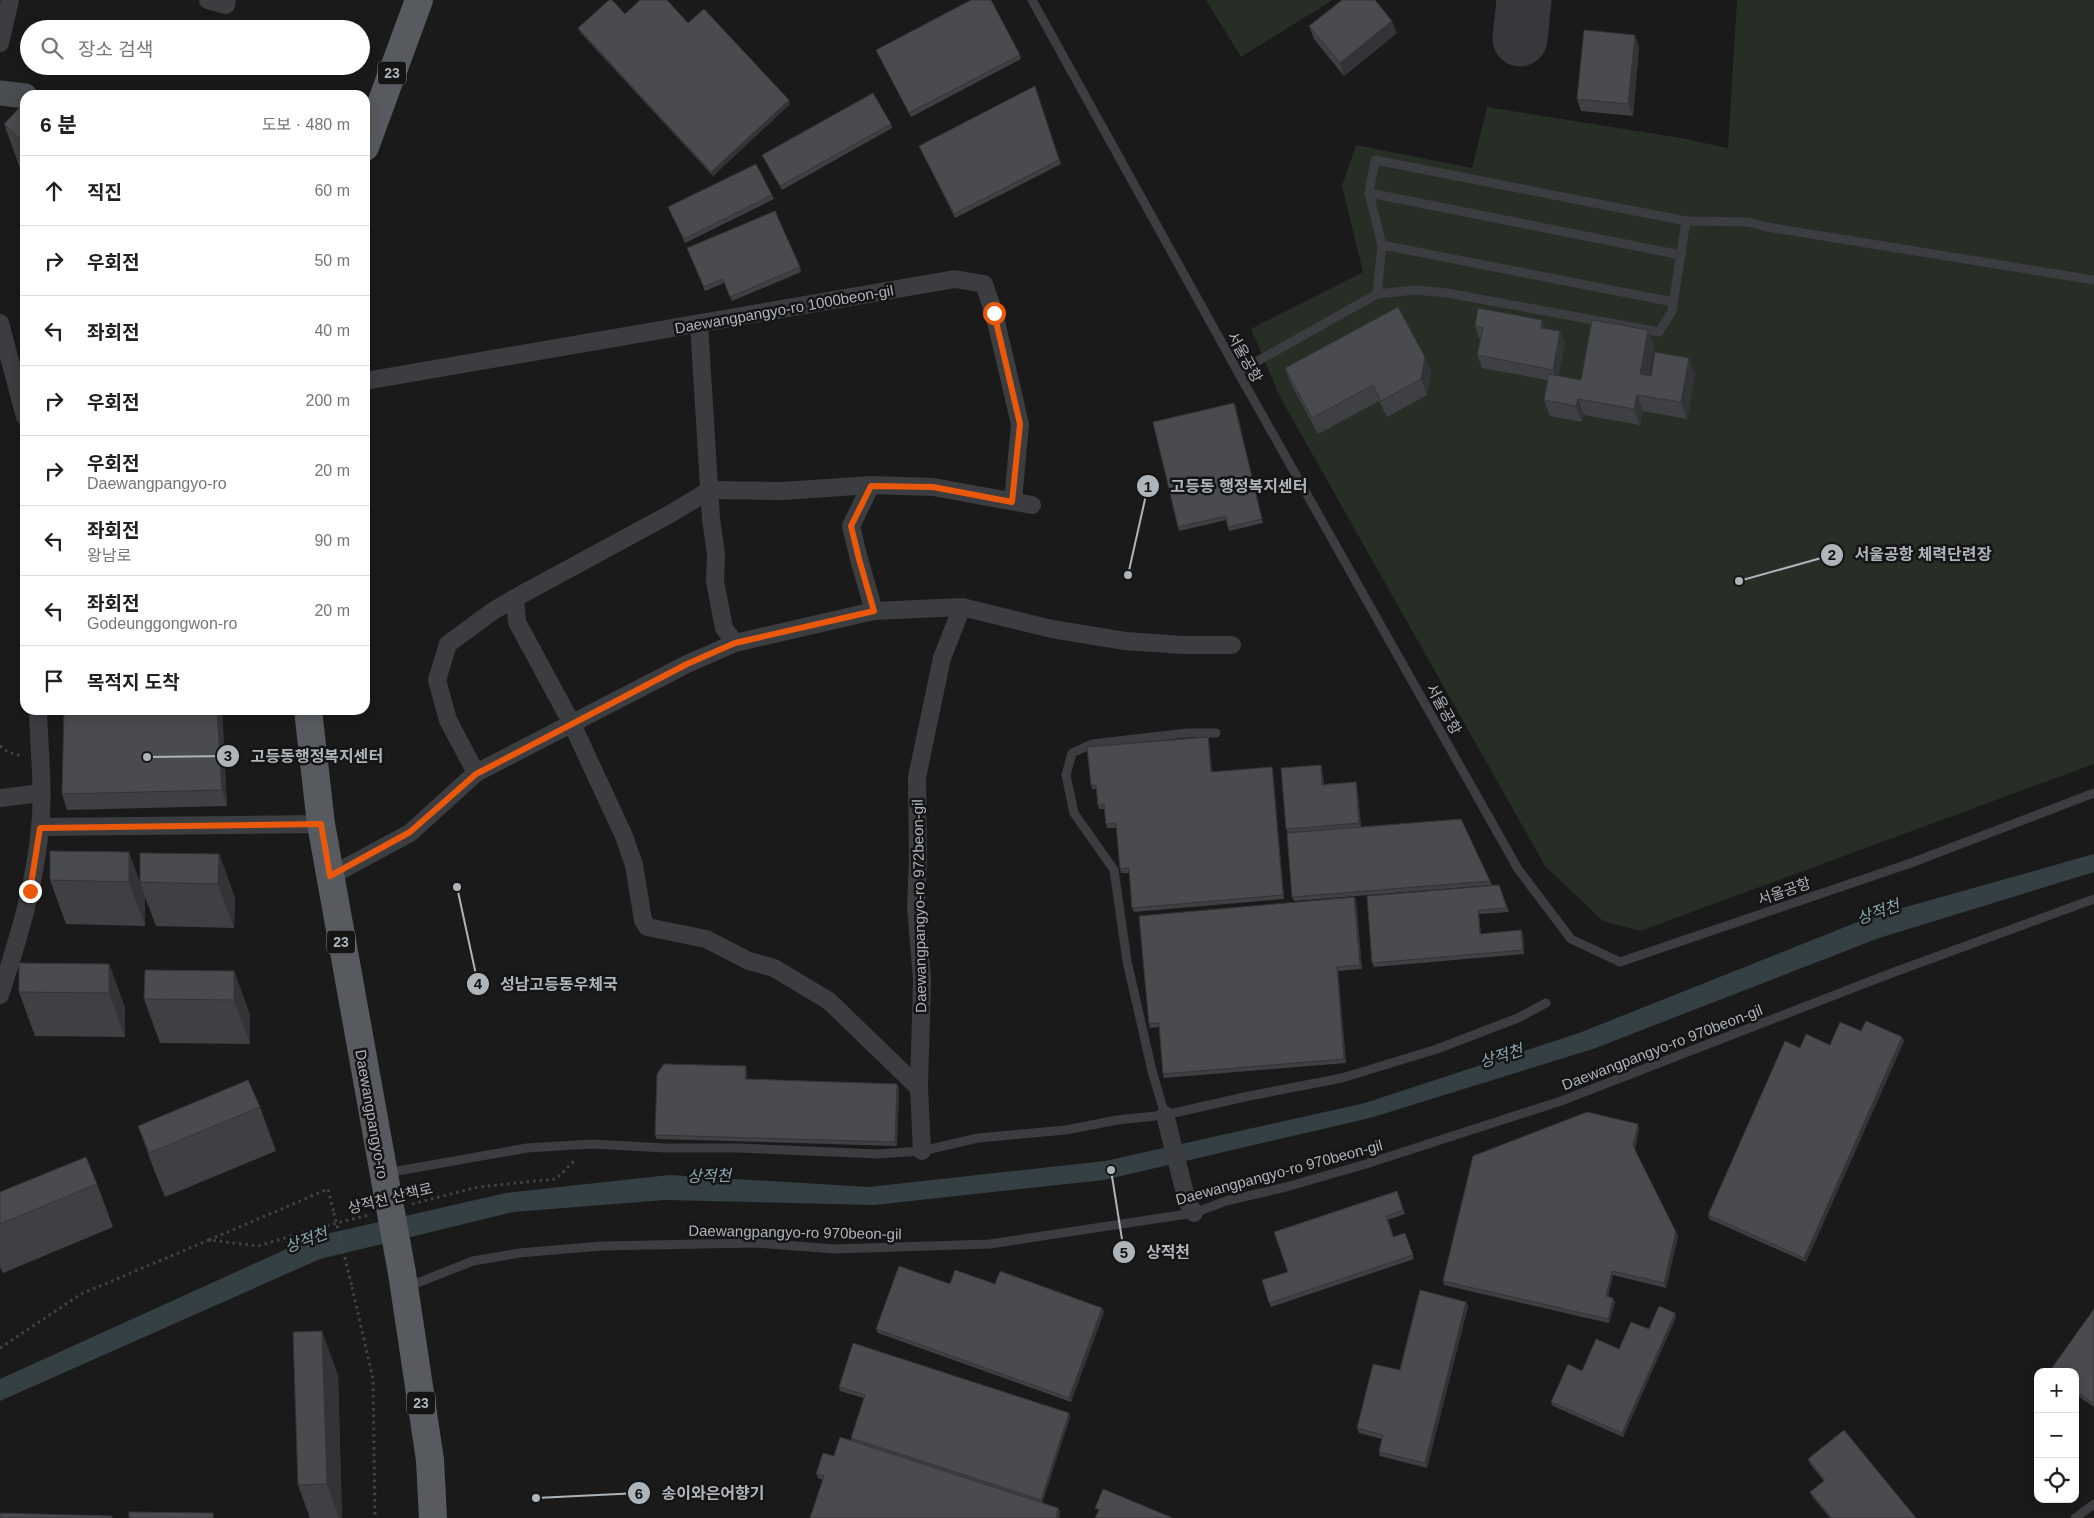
<!DOCTYPE html>
<html lang="ko">
<head>
<meta charset="utf-8">
<style>
  body { margin:0; font-family:Arial,"Noto Sans KR",sans-serif; background:#f2f2f2; color:#202124 }
  .controls { position:absolute; right:15px; bottom:15px; display:grid; overflow:hidden; border-radius:10px; box-shadow:0 2px 12px #0003 }
  .controls button { width:45px; height:45px; display:grid; place-items:center; padding:0; border:0; border-bottom:1px solid #e0e0e0; background:#fff; color:#202124; font:25px sans-serif }
  .stop { position:absolute; width:15px; height:15px; margin:-11px; border:4px solid #ea580c; border-radius:50%; background:#fff }
  .stop.end { background:#ea580c; border-color:#fff; box-shadow:0 1px 5px #0008 }
  .list { margin:0; padding:0; list-style:none }
  h2 { display:flex; justify-content:space-between; align-items:center; height:65px; margin:0; padding:0 20px; font-size:21px }
  h2 small { font-size:16px; font-weight:400; color:#757577 }
  .list li { display:grid; grid-template-columns:32px 1fr auto; gap:15px; align-items:center; box-sizing:border-box; height:70px; padding:0 20px; border-top:1px solid #e0e0e0 }
  .list b { display:block; font-size:19px; white-space:nowrap }
  .list p { margin:0; font-size:16px; white-space:nowrap; color:#757577 }
  .list em { font-size:16px; font-style:normal; color:#757577 }
  .icon { flex:none; width:28px; height:28px; fill:none; stroke:currentColor; stroke-width:2; stroke-linecap:round; stroke-linejoin:round }
  .map { position:relative; flex:none; width:2094px; height:1518px; overflow:hidden }
  .search { position:absolute; background:#fff; box-shadow:0 2px 12px #0003; left:20px; top:20px; width:350px; height:55px; display:flex; align-items:center; gap:12px; box-sizing:border-box; padding:0 18px; border-radius:28px; color:#757577; font-size:19px }
  .panel { position:absolute; background:#fff; box-shadow:0 2px 12px #0003; left:20px; top:90px; width:350px; height:625px; border-radius:15px }
  .map>svg:first-child { display:block }
</style>
</head>
<body>
<div class="map">
<svg width="2094" height="1518" viewBox="0 0 2094 1518">
  <rect width="100%" height="100%" fill="#1a1a1b"/>
  <g fill="#262e26">
    <polygon points="1206,0 1333,0 1241,57"/>
    <polygon points="1737,0 2094,0 2094,764 1640,931 1603,921 1545,866 1280,397 1251,329 1363,272 1342,186 1356,145 1472,168 1487,107 1681,138 1728,148"/>
  </g>
  <polygon fill="#344044" points="2094,854 2094,872 1879,938 1593,1049 1370,1118 1104,1180 874,1205 665,1200 513,1212 320,1259 0,1401 0,1379 313,1237 506,1193 669,1175 869,1187 1105,1161 1365,1103 1579,1033 1870,917"/>
  <g fill="none" stroke-linecap="round" stroke-linejoin="round">
    <polyline stroke="#37383b" stroke-width="55" points="1520,39 1524,0"/>
    <g stroke="#414447" stroke-width="3" stroke-dasharray="2.5 4" stroke-linecap="butt">
      <polyline points="0,746 8,752 22,756"/>
      <polyline points="412,1204 478,1187 556,1179 575,1160"/>
      <polyline points="209,1240 328,1189 334,1213"/>
      <polyline points="352,1287 373,1379 375,1518"/>
      <polyline points="0,1348 81,1294 209,1240 258,1246 317,1228 369,1215"/>
    </g>
    <g stroke="#3b3d40" stroke-width="9">
      <polyline points="1032,0 1238,372 1518,869 1571,939 1620,962 1911,863 2094,793"/>
      <polyline points="1369,193 1681,255"/>
      <polyline points="1686,221 1748,222 1767,227 2094,280"/>
      <polyline points="1382,245 1673,302"/>
      <polyline points="1238,372 1377,294 1415,290 1447,293 1659,332 1672,311 1686,221 1375,160 1369,193 1382,245 1377,294"/>
      <polyline points="1165,1115 1152,1071 1127,961 1114,870 1074,813 1066,775 1072,753 1092,744 1187,733 1216,733"/>
      <polyline points="386,1173 527,1148 592,1144 665,1148 739,1148 878,1154 922,1151 978,1138 1066,1130 1117,1120 1165,1115 1249,1096 1342,1078 1437,1049 1518,1018 1546,1003"/>
      <polyline points="407,1287 473,1261 519,1253 602,1246 700,1244 756,1243 835,1249 990,1244 1194,1213 1226,1201 1286,1187 1366,1164 1561,1101 1889,974 2094,899"/>
      <polyline points="2075,1518 2094,1504"/>
    </g>
    <g stroke="#3b3d40" stroke-width="18">
      <polyline points="208,0 226,5 227,0"/>
      <polyline points="0,43 10,0"/>
      <polyline points="0,323 25,417"/>
      <polyline points="699,324 711,519 716,554 715,581 724,628 735,643"/>
      <polyline points="365,381 955,279 984,284 994,313 1020,424 1013,501"/>
      <polyline points="871,485 851,526 859,559 874,611"/>
      <polyline points="476,773 448,720 437,680 448,644 493,611 515,598"/>
      <polyline points="0,798 41,793"/>
      <polyline points="40,827 321,824"/>
      <polyline points="330,876 410,833 476,773 687,664 735,643 874,611 962,607 1052,629 1125,641 1183,645 1232,645"/>
      <path d="M0,995C18,940 35,885 40,828C44,789 39,749 38,710"/>
      <polyline points="919,1088 829,1001 774,968 749,961 706,939 647,927 643,920 634,865 624,836 572,724 517,622 515,598 670,514 710,490 782,491 871,485 933,487 1032,505"/>
      <polyline points="1165,1115 1187,1201 1194,1213"/>
      <polyline points="922,1151 919,1088 922,979 916,907 918,861 917,777 942,658 962,607"/>
    </g>
    <polyline stroke="#494c50" stroke-width="25" points="0,93 25,96"/>
    <g stroke="#575b5f" stroke-width="28">
      <polyline points="365,147 419,0"/>
      <polyline points="308,710 321,824 387,1191"/>
      <polyline points="402,1273 430,1460 433,1518"/>
    </g>
    <polyline stroke="#414447" stroke-width="3" stroke-dasharray="2.5 4" stroke-linecap="butt" points="334,1213 352,1287"/>
    <polyline stroke="#575b5f" stroke-width="28" points="387,1191 402,1273"/>
  </g>
  <g fill="#3f4043">
    <polygon points="625,14 790,104 713,176 580,32 578,28"/>
    <polygon points="1309,26 1397,33 1344,76 1314,39"/>
    <polygon points="1639,47 1633,116 1581,111 1577,99"/>
    <polygon points="876,50 1020,55 1021,59 911,117"/>
    <polygon points="1035,86 1061,164 955,218 919,146"/>
    <polygon points="25,102 25,173 20,168 4,124"/>
    <polygon points="891,124 892,128 782,190 764,159 762,155"/>
    <polygon points="772,195 774,199 685,243 668,207"/>
    <polygon points="687,248 800,267 801,272 732,301 724,283 705,291"/>
    <polygon points="1542,320 1545,328 1565,343 1558,376 1581,380 1648,330 1654,346 1649,376 1695,374 1687,419 1643,411 1640,425 1584,415 1582,422 1550,416 1544,400 1547,380 1482,368 1477,355 1481,339 1479,338 1475,326"/>
    <polygon points="1425,357 1431,373 1427,395 1387,417 1379,401 1318,434 1291,384 1285,368"/>
    <polygon points="1234,403 1263,523 1229,531 1226,520 1179,531 1178,527"/>
    <polygon points="64,710 222,710 227,806 67,810 62,794"/>
    <polygon points="1208,737 1209,741 1212,772 1272,767 1273,771 1284,899 1134,912 1132,908 1129,873 1121,873 1120,869 1116,828 1107,828 1106,824 1104,809 1099,809 1098,805 1096,789 1092,789 1091,785"/>
    <polygon points="1322,769 1324,784 1356,782 1357,786 1361,827 1490,881 1492,885 1294,901 1292,897 1288,833 1286,829"/>
    <polygon points="219,854 235,898 234,928 156,926 145,897 145,926 66,924 50,880 140,882"/>
    <polygon points="1499,885 1509,912 1479,914 1481,934 1521,930 1523,934 1524,954 1374,967 1372,963"/>
    <polygon points="1354,897 1356,901 1362,969 1338,971 1346,1063 1164,1078 1163,1074 1159,1027 1150,1028 1149,1024"/>
    <polygon points="109,964 125,1008 125,1037 35,1036 19,992"/>
    <polygon points="234,971 250,1015 250,1044 160,1043 144,999"/>
    <polygon points="1861,1031 1902,1037 1904,1041 1806,1262 1709,1219 1708,1215 1800,1048 1830,1045"/>
    <polygon points="747,1071 747,1079 897,1084 899,1088 897,1146 657,1139 655,1135"/>
    <polygon points="260,1107 276,1151 165,1197 154,1170 138,1126"/>
    <polygon points="1639,1128 1635,1150 1678,1236 1666,1288 1613,1275 1608,1297 1615,1302 1609,1323 1444,1285 1443,1281"/>
    <polygon points="97,1184 113,1227 3,1273 0,1267 0,1192"/>
    <polygon points="1397,1191 1405,1214 1388,1220 1394,1237 1405,1233 1414,1259 1271,1307 1262,1280 1288,1272"/>
    <polygon points="950,1284 995,1284 1102,1308 1104,1312 1071,1402 878,1333 876,1329"/>
    <polygon points="1466,1302 1468,1306 1427,1468 1380,1456 1379,1452 1382,1439 1359,1433 1357,1428 1400,1370"/>
    <polygon points="2094,1309 2094,1407 2075,1394 2075,1372"/>
    <polygon points="1675,1313 1676,1317 1623,1437 1553,1406 1551,1402 1582,1371 1619,1349"/>
    <polygon points="338,1375 342,1518 310,1518 298,1485"/>
    <polygon points="839,1387 1069,1413 1070,1417 1042,1503 1058,1508 1060,1512 1059,1518 810,1518 823,1480 818,1478 816,1474 834,1456 852,1441 851,1438 864,1398 840,1391"/>
    <polygon points="1808,1459 1916,1518 1830,1518 1812,1496 1810,1492 1824,1481 1810,1464"/>
  </g>
  <g fill="#333437">
    <polygon points="1392,21 1397,33 1344,76 1340,63"/>
    <polygon points="1635,35 1639,47 1633,116 1628,104"/>
    <polygon points="789,100 790,104 713,176 711,172"/>
    <polygon points="1542,320 1547,332 1541,328"/>
    <polygon points="1648,330 1654,346 1646,390 1640,374"/>
    <polygon points="1560,331 1565,343 1557,382 1553,370"/>
    <polygon points="1425,357 1431,373 1427,395 1421,379"/>
    <polygon points="1689,358 1695,374 1687,419 1681,402"/>
    <polygon points="1637,395 1643,411 1640,425 1634,409"/>
    <polygon points="1578,399 1584,415 1582,422 1576,406"/>
    <polygon points="1234,403 1236,407 1263,523 1262,519"/>
    <polygon points="217,710 222,710 227,806 222,790"/>
    <polygon points="1208,737 1209,741 1212,776 1211,772"/>
    <polygon points="1321,765 1322,769 1324,789 1322,785"/>
    <polygon points="1272,767 1273,771 1284,899 1283,895"/>
    <polygon points="1356,782 1357,786 1361,827 1359,823"/>
    <polygon points="129,852 145,896 145,926 129,882"/>
    <polygon points="219,854 235,898 234,928 218,884"/>
    <polygon points="1354,897 1356,901 1362,969 1360,965"/>
    <polygon points="1478,910 1479,914 1481,938 1480,934"/>
    <polygon points="1521,930 1523,934 1524,954 1523,950"/>
    <polygon points="109,964 125,1008 125,1037 109,993"/>
    <polygon points="1337,967 1338,971 1346,1063 1344,1059"/>
    <polygon points="234,971 250,1015 250,1044 234,1000"/>
    <polygon points="1902,1037 1904,1041 1806,1262 1804,1258"/>
    <polygon points="746,1066 747,1071 747,1084 745,1079"/>
    <polygon points="897,1084 899,1088 897,1146 895,1142"/>
    <polygon points="1638,1124 1639,1128 1635,1150 1633,1146"/>
    <polygon points="1676,1232 1678,1236 1666,1288 1664,1283"/>
    <polygon points="1612,1271 1613,1275 1607,1300 1606,1296"/>
    <polygon points="1613,1298 1615,1302 1609,1323 1608,1319"/>
    <polygon points="1466,1302 1468,1306 1427,1468 1425,1463"/>
    <polygon points="1102,1308 1104,1312 1071,1402 1069,1398"/>
    <polygon points="1675,1313 1676,1317 1623,1437 1622,1433"/>
    <polygon points="322,1331 338,1375 342,1518 339,1518 327,1484"/>
    <polygon points="1069,1413 1070,1417 1042,1504 1041,1500"/>
    <polygon points="1058,1508 1060,1512 1059,1518 1056,1518"/>
  </g>
  <g fill="#494b4e" stroke="#333437">
    <polygon points="609,0 612,0 625,14 640,0 667,0 688,23 704,9 789,100 711,172 578,28"/>
    <polygon points="971,0 991,0 1020,55 909,113 876,50"/>
    <polygon points="1342,0 1375,0 1392,21 1340,63 1309,26"/>
    <polygon points="1584,30 1635,35 1628,104 1577,99"/>
    <polygon points="1035,86 1059,160 954,214 919,146"/>
    <polygon points="873,93 891,124 780,186 762,155"/>
    <polygon points="25,102 25,144 4,124"/>
    <polygon points="756,164 772,195 684,239 668,207"/>
    <polygon points="775,211 800,267 730,297 723,279 704,287 687,248"/>
    <polygon points="1398,307 1425,357 1421,379 1381,401 1373,385 1312,418 1285,368"/>
    <polygon points="1478,308 1542,320 1541,328 1560,331 1553,370 1477,355 1483,328 1475,326"/>
    <polygon points="1592,320 1648,330 1640,374 1651,376 1655,352 1689,358 1681,402 1637,395 1634,409 1578,399 1576,406 1544,400 1549,374 1581,380"/>
    <polygon points="1234,403 1262,519 1228,527 1226,516 1178,527 1153,422"/>
    <polygon points="64,710 217,710 222,790 62,794"/>
    <polygon points="1208,737 1211,772 1272,767 1283,895 1132,908 1129,868 1120,869 1116,823 1106,824 1104,804 1098,805 1096,785 1091,785 1087,747"/>
    <polygon points="1321,765 1322,785 1356,782 1359,823 1286,829 1281,768"/>
    <polygon points="1461,819 1490,881 1292,897 1287,833"/>
    <polygon points="50,851 129,852 129,882 50,880"/>
    <polygon points="140,853 219,854 218,884 140,882"/>
    <polygon points="1499,885 1507,908 1478,910 1480,934 1521,930 1523,950 1372,963 1367,896"/>
    <polygon points="1354,897 1360,965 1337,967 1344,1059 1163,1074 1159,1023 1149,1024 1139,916"/>
    <polygon points="19,963 109,964 109,993 19,992"/>
    <polygon points="145,970 234,971 234,1000 144,999"/>
    <polygon points="1866,1021 1902,1037 1804,1258 1708,1215 1785,1041 1800,1048 1806,1034 1830,1045 1840,1022 1861,1031"/>
    <polygon points="664,1064 746,1066 745,1079 897,1084 895,1142 655,1135 657,1074"/>
    <polygon points="248,1080 260,1107 149,1153 138,1126"/>
    <polygon points="1587,1112 1638,1124 1633,1146 1676,1232 1664,1283 1612,1271 1606,1296 1613,1298 1608,1319 1443,1281 1473,1156"/>
    <polygon points="86,1157 97,1184 0,1224 0,1192"/>
    <polygon points="1397,1191 1403,1210 1386,1216 1393,1237 1405,1233 1413,1255 1269,1303 1262,1280 1288,1272 1274,1232"/>
    <polygon points="899,1266 950,1284 955,1270 995,1284 1000,1271 1102,1308 1069,1398 876,1329"/>
    <polygon points="1420,1290 1466,1302 1425,1463 1379,1452 1383,1435 1357,1428 1373,1364 1400,1370"/>
    <polygon points="1659,1306 1675,1313 1622,1433 1551,1402 1568,1364 1582,1371 1596,1339 1619,1349 1631,1322 1649,1329"/>
    <polygon points="2094,1309 2094,1404 2075,1391 2075,1372 2049,1372"/>
    <polygon points="322,1331 327,1484 298,1485 293,1332"/>
    <polygon points="853,1343 1069,1413 1041,1500 851,1438 865,1395 839,1387"/>
    <polygon points="1844,1430 1916,1518 1832,1518 1810,1492 1825,1480 1808,1459"/>
    <polygon points="840,1437 1058,1508 1056,1518 810,1518 824,1476 816,1474 823,1453 834,1456"/>
    <polygon points="1103,1489 1173,1518 1095,1518 1099,1510 1095,1508"/>
    <polygon points="129,1512 213,1513 213,1518 129,1518"/>
    <polygon points="0,1513 112,1516 112,1518 0,1518"/>
  </g>
  <g fill="none" stroke-linecap="round" stroke-linejoin="round">
    <polyline stroke="#ea580c" stroke-width="6" points="30,891 40,828 321,824 330,876 410,832 476,774 687,664 735,643 874,611 859,559 851,526 871,486 933,487 1012,502 1020,424 994,313"/>
  </g>
  <g text-anchor="middle" dominant-baseline="central" stroke-width="5" stroke-linejoin="round" paint-order="stroke">
    <g fill="#151516" stroke="#7f8489" stroke-width="1">
      <rect x="378" y="61.5" width="28" height="23" rx="4"/>
      <rect x="327" y="930.5" width="28" height="23" rx="4"/>
      <rect x="407" y="1391.5" width="28" height="23" rx="4"/>
    </g>
    <g font-size="14" font-weight="bold" fill="#adb4ba">
      <text x="392" y="73">23</text>
      <text x="341" y="942">23</text>
      <text x="421" y="1403">23</text>
    </g>
    <g font-size="15" fill="#adb4ba" stroke="#151516">
      <text transform="translate(784 309) rotate(-10)">Daewangpangyo-ro 1000beon-gil</text>
      <text transform="translate(1245 357) rotate(61)">서울공항</text>
      <text transform="translate(1444 709) rotate(61)">서울공항</text>
      <text transform="translate(1784 891) rotate(-19)">서울공항</text>
      <text transform="translate(919 906) rotate(-91)">Daewangpangyo-ro 972beon-gil</text>
      <text transform="translate(1662 1047) rotate(-21)">Daewangpangyo-ro 970beon-gil</text>
      <text transform="translate(372 1114) rotate(80)">Daewangpangyo-ro</text>
      <text transform="translate(1279 1172) rotate(-15)">Daewangpangyo-ro 970beon-gil</text>
      <text transform="translate(390 1198) rotate(-14)">상적천 산책로</text>
      <text transform="translate(795 1232) rotate(1)">Daewangpangyo-ro 970beon-gil</text>
    </g>
    <g font-size="16" font-style="italic" fill="#88a8b1" stroke="#151516">
      <text transform="translate(1878 912) rotate(-19)">상적천</text>
      <text transform="translate(1501 1056) rotate(-17)">상적천</text>
      <text transform="translate(709 1176) rotate(-1)">상적천</text>
      <text transform="translate(306 1240) rotate(-20)">상적천</text>
    </g>
  </g>
  <path fill="none" stroke="#adb4ba" stroke-width="2" d="M1128 575L1148 486M1739 581L1832 555M147 757L228 756M457 887L478 984M1111 1170L1124 1252M536 1498L639 1493"/>
  <g fill="#adb4ba" stroke="#151516" stroke-width="2">
    <circle cx="1128" cy="575" r="5"/>
    <circle cx="1739" cy="581" r="5"/>
    <circle cx="147" cy="757" r="5"/>
    <circle cx="457" cy="887" r="5"/>
    <circle cx="1111" cy="1170" r="5"/>
    <circle cx="536" cy="1498" r="5"/>
    <circle cx="1148" cy="486" r="12"/>
    <circle cx="1832" cy="555" r="12"/>
    <circle cx="228" cy="756" r="12"/>
    <circle cx="478" cy="984" r="12"/>
    <circle cx="1124" cy="1252" r="12"/>
    <circle cx="639" cy="1493" r="12"/>
  </g>
  <g font-size="15" text-anchor="middle" font-weight="bold" fill="#111">
    <text x="1148" y="492">1</text>
    <text x="1832" y="560">2</text>
    <text x="228" y="761">3</text>
    <text x="478" y="989">4</text>
    <text x="1124" y="1258">5</text>
    <text x="639" y="1499">6</text>
  </g>
  <g font-size="16" text-anchor="middle" font-weight="bold" fill="#adb4ba" stroke="#151516" stroke-width="5" stroke-linejoin="round" paint-order="stroke">
    <text x="1239" y="492">고등동 행정복지센터</text>
    <text x="1923" y="560">서울공항 체력단련장</text>
    <text x="317" y="762">고등동행정복지센터</text>
    <text x="559" y="990">성남고등동우체국</text>
    <text x="1168" y="1258">상적천</text>
    <text x="713" y="1499">송이와은어향기</text>
  </g>
</svg>
<div class="controls">
<button>+</button>
<button>−</button>
<button><svg class="icon" aria-label="locate" viewBox="0 0 24 24"><circle cx="12" cy="12" r="6"/><path d="M12 2v4M12 18v4M2 12h4M18 12h4"/></svg></button>
</div>
<div class="stop" style="left:994px;top:313px"></div>
<div class="stop end" style="left:30px;top:891px"></div>
<div class="search"><svg class="icon" aria-label="search" viewBox="0 0 24 24"><circle cx="10" cy="10" r="6"/><path d="M15 15l6 6"/></svg>장소 검색</div>
<section class="panel">
<h2>6 분<small>도보 · 480 m</small></h2>
<ul class="list">
<li><svg class="icon" aria-label="ahead" viewBox="0 0 24 24"><path d="M12 20V5M6 11l6-6 6 6"/></svg><div><b>직진</b></div><em>60 m</em></li>
<li><svg class="icon" aria-label="right" viewBox="0 0 24 24"><path d="M7 20v-9h11M14 6l5 5-5 5"/></svg><div><b>우회전</b></div><em>50 m</em></li>
<li><svg class="icon" aria-label="left" viewBox="0 0 24 24"><path d="M17 20v-9H6M10 6l-5 5 5 5"/></svg><div><b>좌회전</b></div><em>40 m</em></li>
<li><svg class="icon" aria-label="right" viewBox="0 0 24 24"><path d="M7 20v-9h11M14 6l5 5-5 5"/></svg><div><b>우회전</b></div><em>200 m</em></li>
<li><svg class="icon" aria-label="right" viewBox="0 0 24 24"><path d="M7 20v-9h11M14 6l5 5-5 5"/></svg><div><b>우회전</b><p>Daewangpangyo-ro</p></div><em>20 m</em></li>
<li><svg class="icon" aria-label="left" viewBox="0 0 24 24"><path d="M17 20v-9H6M10 6l-5 5 5 5"/></svg><div><b>좌회전</b><p>왕남로</p></div><em>90 m</em></li>
<li><svg class="icon" aria-label="left" viewBox="0 0 24 24"><path d="M17 20v-9H6M10 6l-5 5 5 5"/></svg><div><b>좌회전</b><p>Godeunggongwon-ro</p></div><em>20 m</em></li>
<li><svg class="icon" aria-label="arrive" viewBox="0 0 24 24"><path d="M6 21V4h12l-3 4 3 4H6"/></svg><div><b>목적지 도착</b></div></li>
</ul>
</section>
</div>
</body>
</html>
